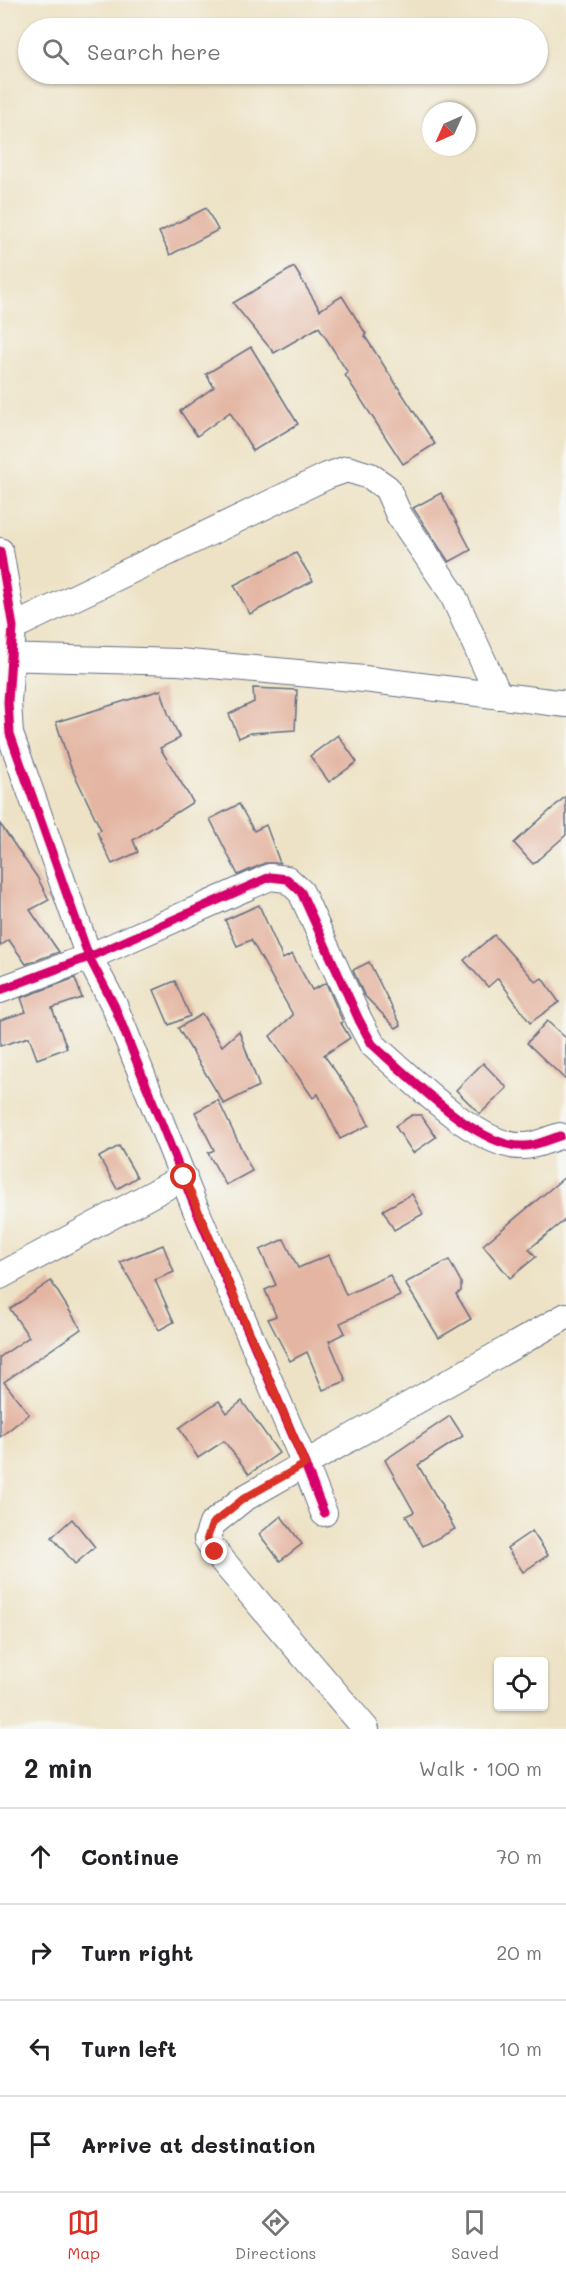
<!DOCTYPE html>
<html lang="en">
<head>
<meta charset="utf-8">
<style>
  body { margin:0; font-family:Mali,sans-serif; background:#f2f2f2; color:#202124 }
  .controls { position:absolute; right:18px; bottom:18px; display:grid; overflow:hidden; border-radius:6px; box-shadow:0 2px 4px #0004 }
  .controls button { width:54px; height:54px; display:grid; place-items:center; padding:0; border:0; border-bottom:2px solid #e0e0e0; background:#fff; color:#202124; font:30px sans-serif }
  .compass { position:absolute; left:422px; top:102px; width:54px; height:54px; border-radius:50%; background:#fff; box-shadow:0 2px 4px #0004; rotate:225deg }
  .stop { position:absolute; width:18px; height:18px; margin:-14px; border:4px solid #d93025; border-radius:50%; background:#fff }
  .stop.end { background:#d93025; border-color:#fff; box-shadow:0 2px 6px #0008 }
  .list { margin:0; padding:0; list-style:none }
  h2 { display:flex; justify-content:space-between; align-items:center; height:78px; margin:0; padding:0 24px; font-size:26px }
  h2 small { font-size:20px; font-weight:400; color:#757577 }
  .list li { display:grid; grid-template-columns:39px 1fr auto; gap:18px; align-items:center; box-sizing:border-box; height:96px; padding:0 24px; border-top:2px solid #e0e0e0 }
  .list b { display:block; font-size:22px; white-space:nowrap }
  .list em { font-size:20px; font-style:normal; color:#757577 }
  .icon { flex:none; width:33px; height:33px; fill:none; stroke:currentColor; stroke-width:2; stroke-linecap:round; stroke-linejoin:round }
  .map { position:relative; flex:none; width:566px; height:1729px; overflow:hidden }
  .search { position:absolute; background:#fff; box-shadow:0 2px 4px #0004; left:18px; right:18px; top:18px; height:66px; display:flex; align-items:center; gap:15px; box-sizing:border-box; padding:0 21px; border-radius:33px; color:#757577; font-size:22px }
  .sheet { height:462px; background:#fff }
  nav { display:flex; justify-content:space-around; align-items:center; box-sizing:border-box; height:84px; border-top:2px solid #e0e0e0; background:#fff; font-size:16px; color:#757577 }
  nav a { display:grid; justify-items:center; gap:3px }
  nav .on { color:#d93025 }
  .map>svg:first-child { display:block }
</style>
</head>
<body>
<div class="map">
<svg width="566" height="1729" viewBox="0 0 566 1729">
  <rect width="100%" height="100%" fill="#f6f6f2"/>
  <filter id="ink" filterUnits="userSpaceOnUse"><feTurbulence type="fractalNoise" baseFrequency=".0167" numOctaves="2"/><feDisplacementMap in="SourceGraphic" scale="12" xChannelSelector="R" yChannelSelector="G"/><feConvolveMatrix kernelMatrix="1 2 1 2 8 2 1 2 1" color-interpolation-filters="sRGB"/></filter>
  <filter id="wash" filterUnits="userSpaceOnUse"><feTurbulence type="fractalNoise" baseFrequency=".008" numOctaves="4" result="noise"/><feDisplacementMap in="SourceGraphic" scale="24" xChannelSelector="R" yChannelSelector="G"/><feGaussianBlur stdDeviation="1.35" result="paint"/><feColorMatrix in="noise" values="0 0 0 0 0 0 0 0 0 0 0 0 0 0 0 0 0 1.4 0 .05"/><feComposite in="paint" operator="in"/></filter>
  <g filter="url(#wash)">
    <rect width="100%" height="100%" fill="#ede2c5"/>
    <g id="blocks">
      <g fill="#e4b5a2">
        <polygon points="206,208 218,230 170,255 159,232"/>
        <polygon points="294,267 320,310 342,296 366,334 364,335 435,444 403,464 345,375 348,373 319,327 274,353 233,303"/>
        <polygon points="251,347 298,424 253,451 230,412 197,436 180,411 214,387 206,374"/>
        <polygon points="441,493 471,550 449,562 413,508"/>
        <polygon points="296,553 313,581 250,614 234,585"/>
        <polygon points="253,688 297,690 295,730 250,733 239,738 229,714 254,702"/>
        <polygon points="161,690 168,713 180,738 160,748 193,802 133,840 138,852 112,864 97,832 101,830 70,765 56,722"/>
        <polygon points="338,735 357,762 329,782 310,756"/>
        <polygon points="566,796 566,835 533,864 514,843"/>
        <polygon points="239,804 254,831 266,825 280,863 265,863 238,875 210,819"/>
        <polygon points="0,824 37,877 49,900 30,910 59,952 26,964 9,940 0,946"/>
        <polygon points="259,905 283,959 292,954 312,990 326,983 343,1022 341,1023 350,1038 324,1055 357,1102 369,1125 340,1139 318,1094 313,1098 270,1036 293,1015 251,940 237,946 225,920"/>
        <polygon points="494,935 536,982 542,978 559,1002 530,1023 498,978 488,987 464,960"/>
        <polygon points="369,962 401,1025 396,1028 364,995 353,970"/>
        <polygon points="75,978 82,998 52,1008 67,1048 37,1059 29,1037 0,1046 0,1020 26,1012 21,998"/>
        <polygon points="175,981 190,1016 169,1025 154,990"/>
        <polygon points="202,1014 222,1046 239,1031 259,1086 224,1104 178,1028"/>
        <polygon points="547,1021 566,1038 566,1080 527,1043"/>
        <polygon points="483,1063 507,1088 480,1114 456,1090"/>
        <polygon points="218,1100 252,1171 226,1185 208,1153 214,1150 195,1112"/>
        <polygon points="412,1115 421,1115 436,1137 413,1153 395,1126"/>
        <polygon points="119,1146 137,1177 117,1189 99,1157"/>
        <polygon points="566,1176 566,1219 529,1249 536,1257 510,1278 483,1245"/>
        <polygon points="412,1194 423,1214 394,1230 383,1210"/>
        <polygon points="284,1239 298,1268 329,1255 346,1295 390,1275 400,1296 340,1323 345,1333 329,1341 346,1381 323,1390 307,1352 290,1361 268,1319 276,1316 265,1290 276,1285 260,1250"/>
        <polygon points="163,1245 174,1272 155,1280 174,1322 159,1330 120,1262"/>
        <polygon points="449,1260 461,1282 461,1291 456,1294 471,1319 439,1338 405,1283"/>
        <polygon points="51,1281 81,1329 4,1382 29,1414 0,1437 0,1357 29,1337 10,1309"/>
        <polygon points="219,1401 227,1413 242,1401 279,1453 249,1474 224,1441 198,1458 179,1428"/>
        <polygon points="450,1416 463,1436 418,1465 455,1529 423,1546 406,1516 414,1512 385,1460"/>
        <polygon points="281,1516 302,1544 280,1561 259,1534"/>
        <polygon points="72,1519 95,1547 75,1564 52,1537"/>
        <polygon points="532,1531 548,1555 523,1572 507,1548"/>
      </g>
    </g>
  </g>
  <g filter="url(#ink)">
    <use href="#blocks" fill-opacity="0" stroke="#646e82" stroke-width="1.5"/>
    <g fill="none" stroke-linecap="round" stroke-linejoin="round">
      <defs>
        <g id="street">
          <polyline points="0,551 13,627 8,702 10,734 89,957 114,1005 196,1210 305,1464 324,1513"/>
          <polyline points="13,627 327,476 347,469 370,476 387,488 399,515 452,593 499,696"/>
          <polyline points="0,657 179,662 364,679 566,704"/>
          <path d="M0,990L89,957L270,877L287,879L301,892L359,1020L372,1044L384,1055C416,1083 481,1149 524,1146C536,1146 549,1139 560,1136"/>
          <polyline points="0,1276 184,1177"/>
          <polyline points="366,1729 215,1552 207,1539 212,1524 243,1499 566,1316"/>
        </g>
      </defs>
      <use href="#street" stroke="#646e82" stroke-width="28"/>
      <use href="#street" stroke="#fff" stroke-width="26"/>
      <defs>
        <g id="cycleway">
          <polyline points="0,551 13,627 8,702 10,734 89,957 114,1005 196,1210 305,1464 324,1513"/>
          <path d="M0,990L89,957L270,877L287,879L301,892L359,1020L372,1044L384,1055C416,1083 481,1149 524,1146C536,1146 549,1139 560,1136"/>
        </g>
      </defs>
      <use href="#cycleway" stroke="#f6f6f2" stroke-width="13"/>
      <use href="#cycleway" stroke="#d6006c" stroke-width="9"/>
    </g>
  </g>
  <g fill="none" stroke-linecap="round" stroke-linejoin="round" filter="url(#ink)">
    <polyline stroke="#d93025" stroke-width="8" points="184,1177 305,1464 243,1499 212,1524 207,1539 215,1552"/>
  </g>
</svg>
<div class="controls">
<button><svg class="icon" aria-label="locate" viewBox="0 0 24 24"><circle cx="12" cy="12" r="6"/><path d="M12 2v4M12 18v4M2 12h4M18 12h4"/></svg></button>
</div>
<svg class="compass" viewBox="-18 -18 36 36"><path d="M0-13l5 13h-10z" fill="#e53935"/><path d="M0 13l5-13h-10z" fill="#757577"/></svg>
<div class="stop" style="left:184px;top:1177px"></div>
<div class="stop end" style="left:215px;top:1552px"></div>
<div class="search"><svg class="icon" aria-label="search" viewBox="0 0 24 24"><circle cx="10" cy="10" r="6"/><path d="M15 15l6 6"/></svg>Search here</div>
</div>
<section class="sheet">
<h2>2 min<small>Walk · 100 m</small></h2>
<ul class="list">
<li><svg class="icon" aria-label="ahead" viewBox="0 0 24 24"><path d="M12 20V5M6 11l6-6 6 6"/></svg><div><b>Continue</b></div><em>70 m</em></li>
<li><svg class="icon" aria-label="right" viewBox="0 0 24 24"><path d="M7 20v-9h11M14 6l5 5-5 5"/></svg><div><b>Turn right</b></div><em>20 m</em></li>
<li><svg class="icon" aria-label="left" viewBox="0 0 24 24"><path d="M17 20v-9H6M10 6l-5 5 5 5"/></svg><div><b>Turn left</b></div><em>10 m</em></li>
<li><svg class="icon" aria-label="arrive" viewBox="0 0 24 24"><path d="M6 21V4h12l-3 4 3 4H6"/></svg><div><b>Arrive at destination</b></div></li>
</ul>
</section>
<nav>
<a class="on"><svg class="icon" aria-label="map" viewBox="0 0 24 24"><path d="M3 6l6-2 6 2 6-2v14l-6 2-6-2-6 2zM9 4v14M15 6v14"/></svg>Map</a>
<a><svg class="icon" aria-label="directions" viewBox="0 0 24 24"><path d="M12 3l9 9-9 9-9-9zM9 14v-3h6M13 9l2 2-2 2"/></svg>Directions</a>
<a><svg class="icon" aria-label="saved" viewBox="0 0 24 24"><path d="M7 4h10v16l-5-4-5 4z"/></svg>Saved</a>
</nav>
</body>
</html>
